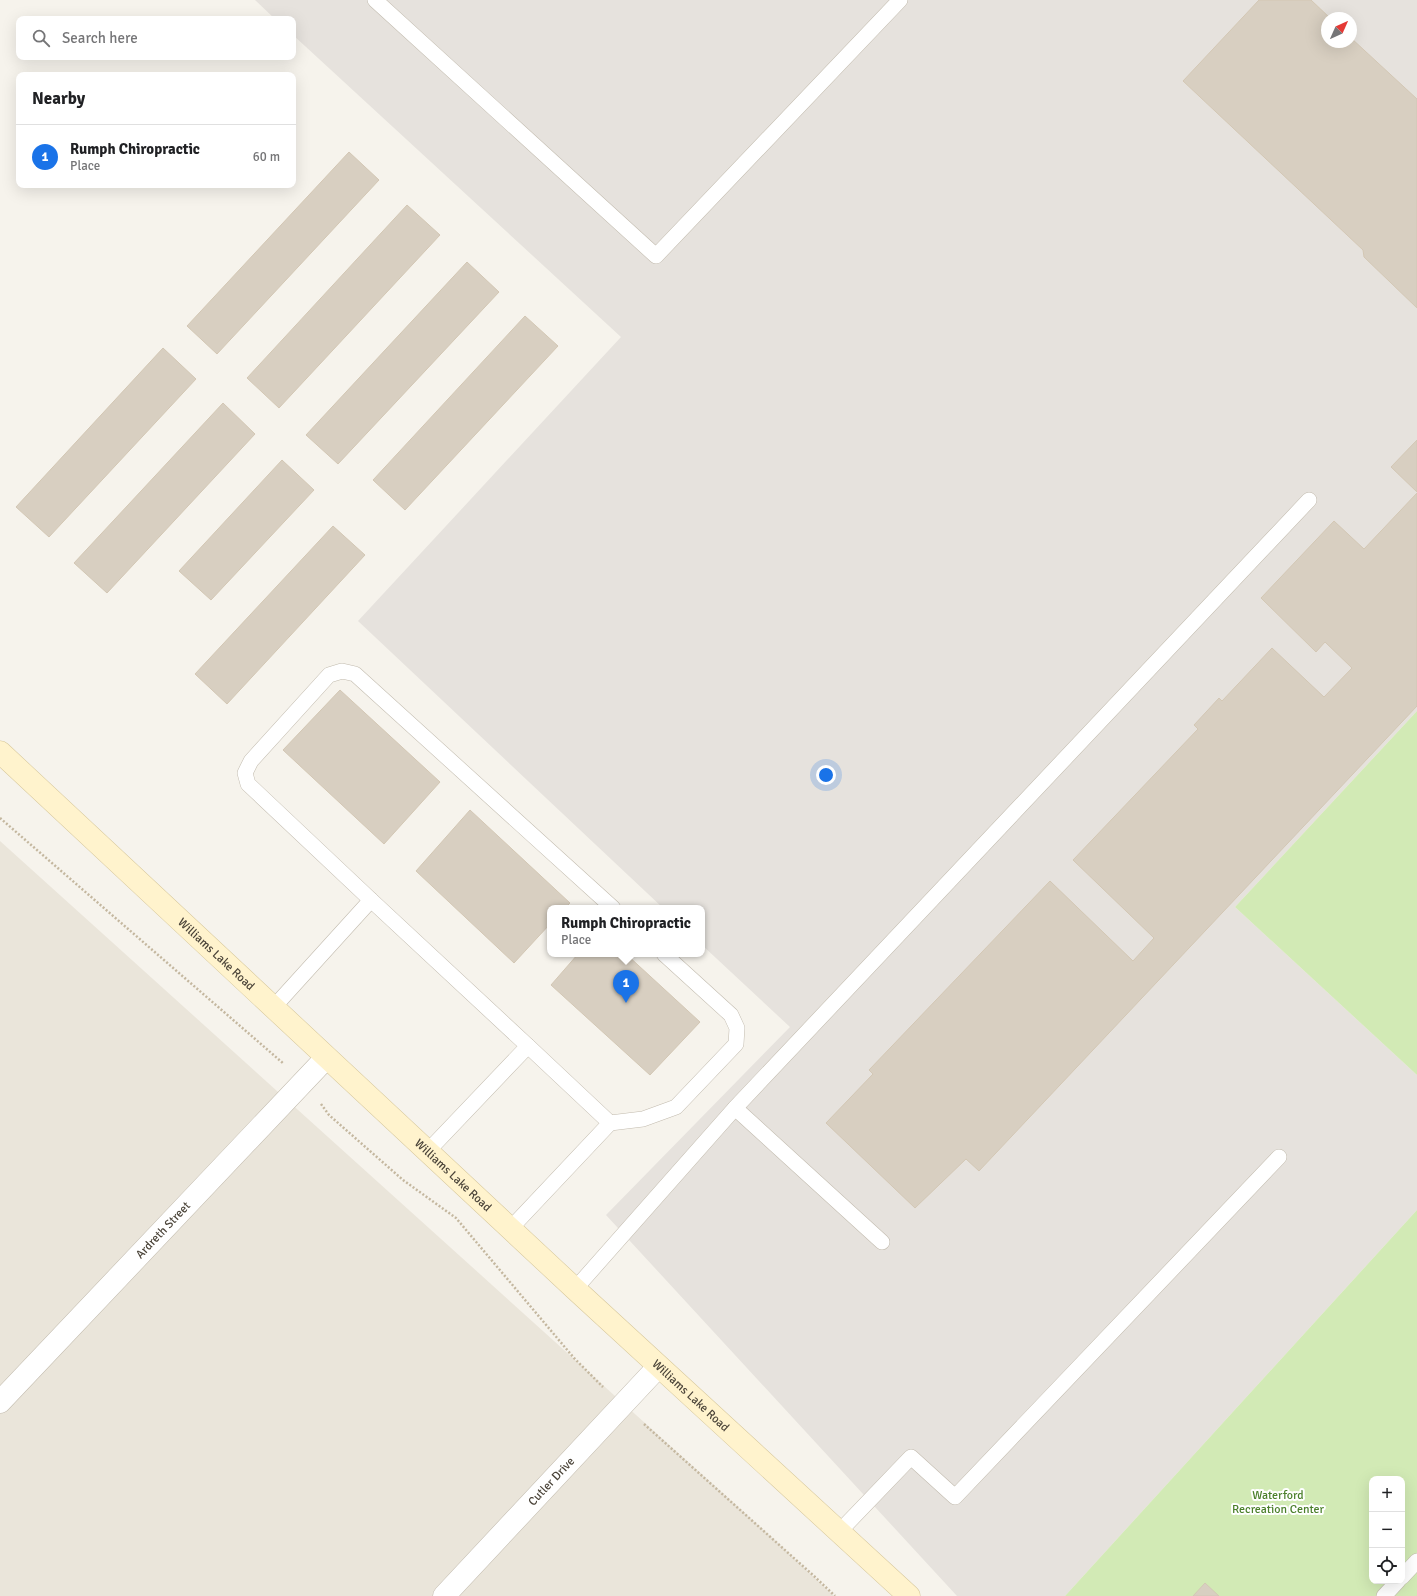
<!DOCTYPE html>
<html lang="en">
<head>
<meta charset="utf-8">
<style>
  body { margin:0; font-family:Signika,sans-serif; background:#f2f2f2; color:#202124 }
  .controls { position:absolute; right:12px; bottom:12px; display:grid; overflow:hidden; border-radius:8px; box-shadow:0 4px 16px #0002 }
  .controls button { width:36px; height:36px; display:grid; place-items:center; padding:0; border:0; border-bottom:1px solid #e0e0e0; background:#fff; color:#202124; font:20px sans-serif }
  .compass { position:absolute; left:1321px; top:12px; width:36px; height:36px; border-radius:50%; background:#fff; box-shadow:0 4px 16px #0002; rotate:45deg }
  .you { position:absolute; left:826px; top:775px; width:14px; height:14px; margin:-10px; border:3px solid #fff; border-radius:50%; background:#1a73e8; box-shadow:0 0 0 6px #1a73e833 }
  .badge { display:grid; place-items:center; width:26px; height:26px; border-radius:50%; background:#1a73e8; color:#fff; font-size:13px; font-weight:700 }
  .pin { position:absolute; translate:-50% -33px; filter:drop-shadow(0 1px 2px #0008) }
  .pin::after { content:''; position:absolute; top:21px; width:14px; height:12px; background:inherit; clip-path:polygon(0 0,100% 0,50% 100%) }
  .popup { position:absolute; left:547px; top:905px; width:158px; height:52px; box-sizing:border-box; display:grid; place-content:center; border-radius:8px; background:#fff; filter:drop-shadow(0 1px 3px #0005); font-size:13px; white-space:nowrap; color:#757577 }
  .popup b { font-size:15px; color:#202124 }
  .popup::after { content:''; position:absolute; left:50%; top:100%; margin-left:-8px; border:8px solid transparent; border-top-color:#fff }
  .list { margin:0; padding:0; list-style:none }
  h2 { display:flex; justify-content:space-between; align-items:center; height:52px; margin:0; padding:0 16px; font-size:17px }
  h2 small { font-size:13px; font-weight:400; color:#757577 }
  .list li { display:grid; grid-template-columns:26px 1fr auto; gap:12px; align-items:center; box-sizing:border-box; height:64px; padding:0 16px; border-top:1px solid #e0e0e0 }
  .list b { display:block; font-size:15px; white-space:nowrap }
  .list p { margin:0; font-size:13px; white-space:nowrap; color:#757577 }
  .list em { font-size:13px; font-style:normal; color:#757577 }
  .icon { flex:none; width:22px; height:22px; fill:none; stroke:currentColor; stroke-width:2; stroke-linecap:round; stroke-linejoin:round }
  .map { position:relative; flex:none; width:1417px; height:1596px; overflow:hidden }
  .search { position:absolute; background:#fff; box-shadow:0 4px 16px #0002; left:16px; top:16px; width:280px; height:44px; display:flex; align-items:center; gap:10px; box-sizing:border-box; padding:0 14px; border-radius:8px; color:#757577; font-size:15px }
  .panel { position:absolute; background:#fff; box-shadow:0 4px 16px #0002; left:16px; top:72px; width:280px; height:116px; border-radius:8px }
  .map>svg:first-child { display:block }
</style>
</head>
<body>
<div class="map">
<svg width="1417" height="1596" viewBox="0 0 1417 1596">
  <rect width="100%" height="100%" fill="#f6f3ec"/>
  <polygon fill="#eae5da" points="0,841 778,1543 834,1596 0,1596"/>
  <path fill="#e6e2dd" fill-rule="evenodd" d="M255,0H1417V711L1235,907L1417,1075V1210L1065,1596H957L606,1215L790,1027L702,945V908H663L358,621L621,337L293,35V19H275ZM1327,18H1351V42H1327Z"/>
  <g fill="#d2eab5" fill-rule="evenodd">
    <polygon points="1417,711 1417,1075 1235,907"/>
    <path d="M1417,1210V1596H1065ZM1372,1479H1402V1581H1372Z"/>
  </g>
  <g fill="#d8cfc1" stroke="#d3c7b4">
    <polygon points="1259,0 1311,0 1330,18 1327,18 1327,42 1351,42 1351,38 1417,99 1417,308 1364,257 1363,250 1183,81"/>
    <polygon points="349,152 379,180 217,354 187,326"/>
    <polygon points="407,205 440,235 279,408 247,378"/>
    <polygon points="467,262 499,292 338,464 306,435"/>
    <polygon points="525,316 558,346 405,510 373,480"/>
    <polygon points="163,348 196,379 49,537 16,507"/>
    <polygon points="223,403 255,434 107,593 74,563"/>
    <polygon points="1417,440 1417,492 1391,467"/>
    <polygon points="282,460 314,490 211,600 179,571"/>
    <polygon points="1417,493 1417,706 979,1171 966,1159 915,1208 826,1123 873,1074 869,1070 1050,881 1133,961 1154,938 1073,860 1198,729 1194,725 1219,698 1222,701 1272,648 1324,697 1352,668 1325,642 1316,652 1261,598 1334,521 1364,549"/>
    <polygon points="333,526 365,555 227,704 195,674"/>
    <polygon points="340,690 440,782 384,844 283,750"/>
    <polygon points="470,810 570,903 565,908 550,908 550,924 514,963 416,871"/>
    <polygon points="578,954 626,954 700,1022 650,1075 551,985"/>
    <polygon points="1205,1583 1219,1596 1193,1596"/>
  </g>
  <g fill="none" stroke-linecap="round" stroke-linejoin="round">
    <defs>
      <g id="service">
        <polyline points="375,0 656,256 900,0"/>
        <polyline points="371,900 248,784 245,773 251,761 329,675 342,671 355,674 613,908"/>
        <polyline points="273,1008 371,900 528,1046 427,1152"/>
        <polyline points="735,1108 882,1242"/>
        <polyline points="610,1123 643,1119 676,1107 736,1044 737,1028 731,1015 664,954"/>
        <polyline points="510,1229 610,1123 528,1046"/>
        <polyline points="575,1289 735,1108 1309,500"/>
        <polyline points="839,1532 911,1457 955,1497 1279,1157"/>
        <polyline points="1402,1577 1417,1561"/>
        <polyline points="1384,1596 1398,1581"/>
      </g>
      <g id="minor">
        <path id="s1" d="M0,1402L326,1058"/>
        <path id="s2" d="M444,1596L658,1367"/>
      </g>
      <g id="secondary">
        <path id="s3" d="M0,752L575,1289L909,1596"/>
      </g>
    </defs>
    <use href="#service" stroke="#c2bbae" stroke-width="16"/>
    <use href="#minor" stroke="#c2bbae" stroke-width="23"/>
    <use href="#secondary" stroke="#d6c79b" stroke-width="23"/>
    <g stroke="#c4b79f" stroke-width="2.5" stroke-dasharray="2 2" stroke-linecap="butt">
      <polyline points="0,818 284,1064"/>
      <polyline points="321,1104 329,1115 403,1180 456,1218 574,1358 603,1387"/>
      <polyline points="644,1424 814,1576 835,1596"/>
    </g>
    <use href="#service" stroke="#fff" stroke-width="15"/>
    <use href="#minor" stroke="#fff" stroke-width="22"/>
    <use href="#secondary" stroke="#fff3cd" stroke-width="22"/>
  </g>
  <g text-anchor="middle" dominant-baseline="central" stroke-width="4" stroke-linejoin="round" paint-order="stroke">
    <g font-size="12" fill="#4b4439" stroke="#fff">
      <text stroke="none"><textPath href="#s3" startOffset="296">Williams Lake Road</textPath></text>
      <text stroke="none"><textPath href="#s3" startOffset="620">Williams Lake Road</textPath></text>
      <text stroke="none"><textPath href="#s1" startOffset="237">Ardreth Street</textPath></text>
      <text stroke="none"><textPath href="#s3" startOffset="944">Williams Lake Road</textPath></text>
      <text stroke="none"><textPath href="#s2" startOffset="157">Cutler Drive</textPath></text>
    </g>
    <g font-size="12" fill="#4a7f2a" stroke="#fff">
      <text x="1278" y="1495">Waterford<tspan x="1278" dy="14">Recreation Center</tspan></text>
    </g>
  </g>
</svg>
<div class="controls">
<button>+</button>
<button>−</button>
<button><svg class="icon" aria-label="locate" viewBox="0 0 24 24"><circle cx="12" cy="12" r="6"/><path d="M12 2v4M12 18v4M2 12h4M18 12h4"/></svg></button>
</div>
<svg class="compass" viewBox="-18 -18 36 36"><path d="M0-13l5 13h-10z" fill="#e53935"/><path d="M0 13l5-13h-10z" fill="#757577"/></svg>
<div class="you"></div>
<div class="pin badge" style="left:626px;top:1003px">1</div>
<div class="popup"><b>Rumph Chiropractic</b>Place</div>
<div class="search"><svg class="icon" aria-label="search" viewBox="0 0 24 24"><circle cx="10" cy="10" r="6"/><path d="M15 15l6 6"/></svg>Search here</div>
<section class="panel">
<h2>Nearby<small></small></h2>
<ul class="list">
<li><span class="badge">1</span><div><b>Rumph Chiropractic</b><p>Place</p></div><em>60 m</em></li>
</ul>
</section>
</div>
</body>
</html>
